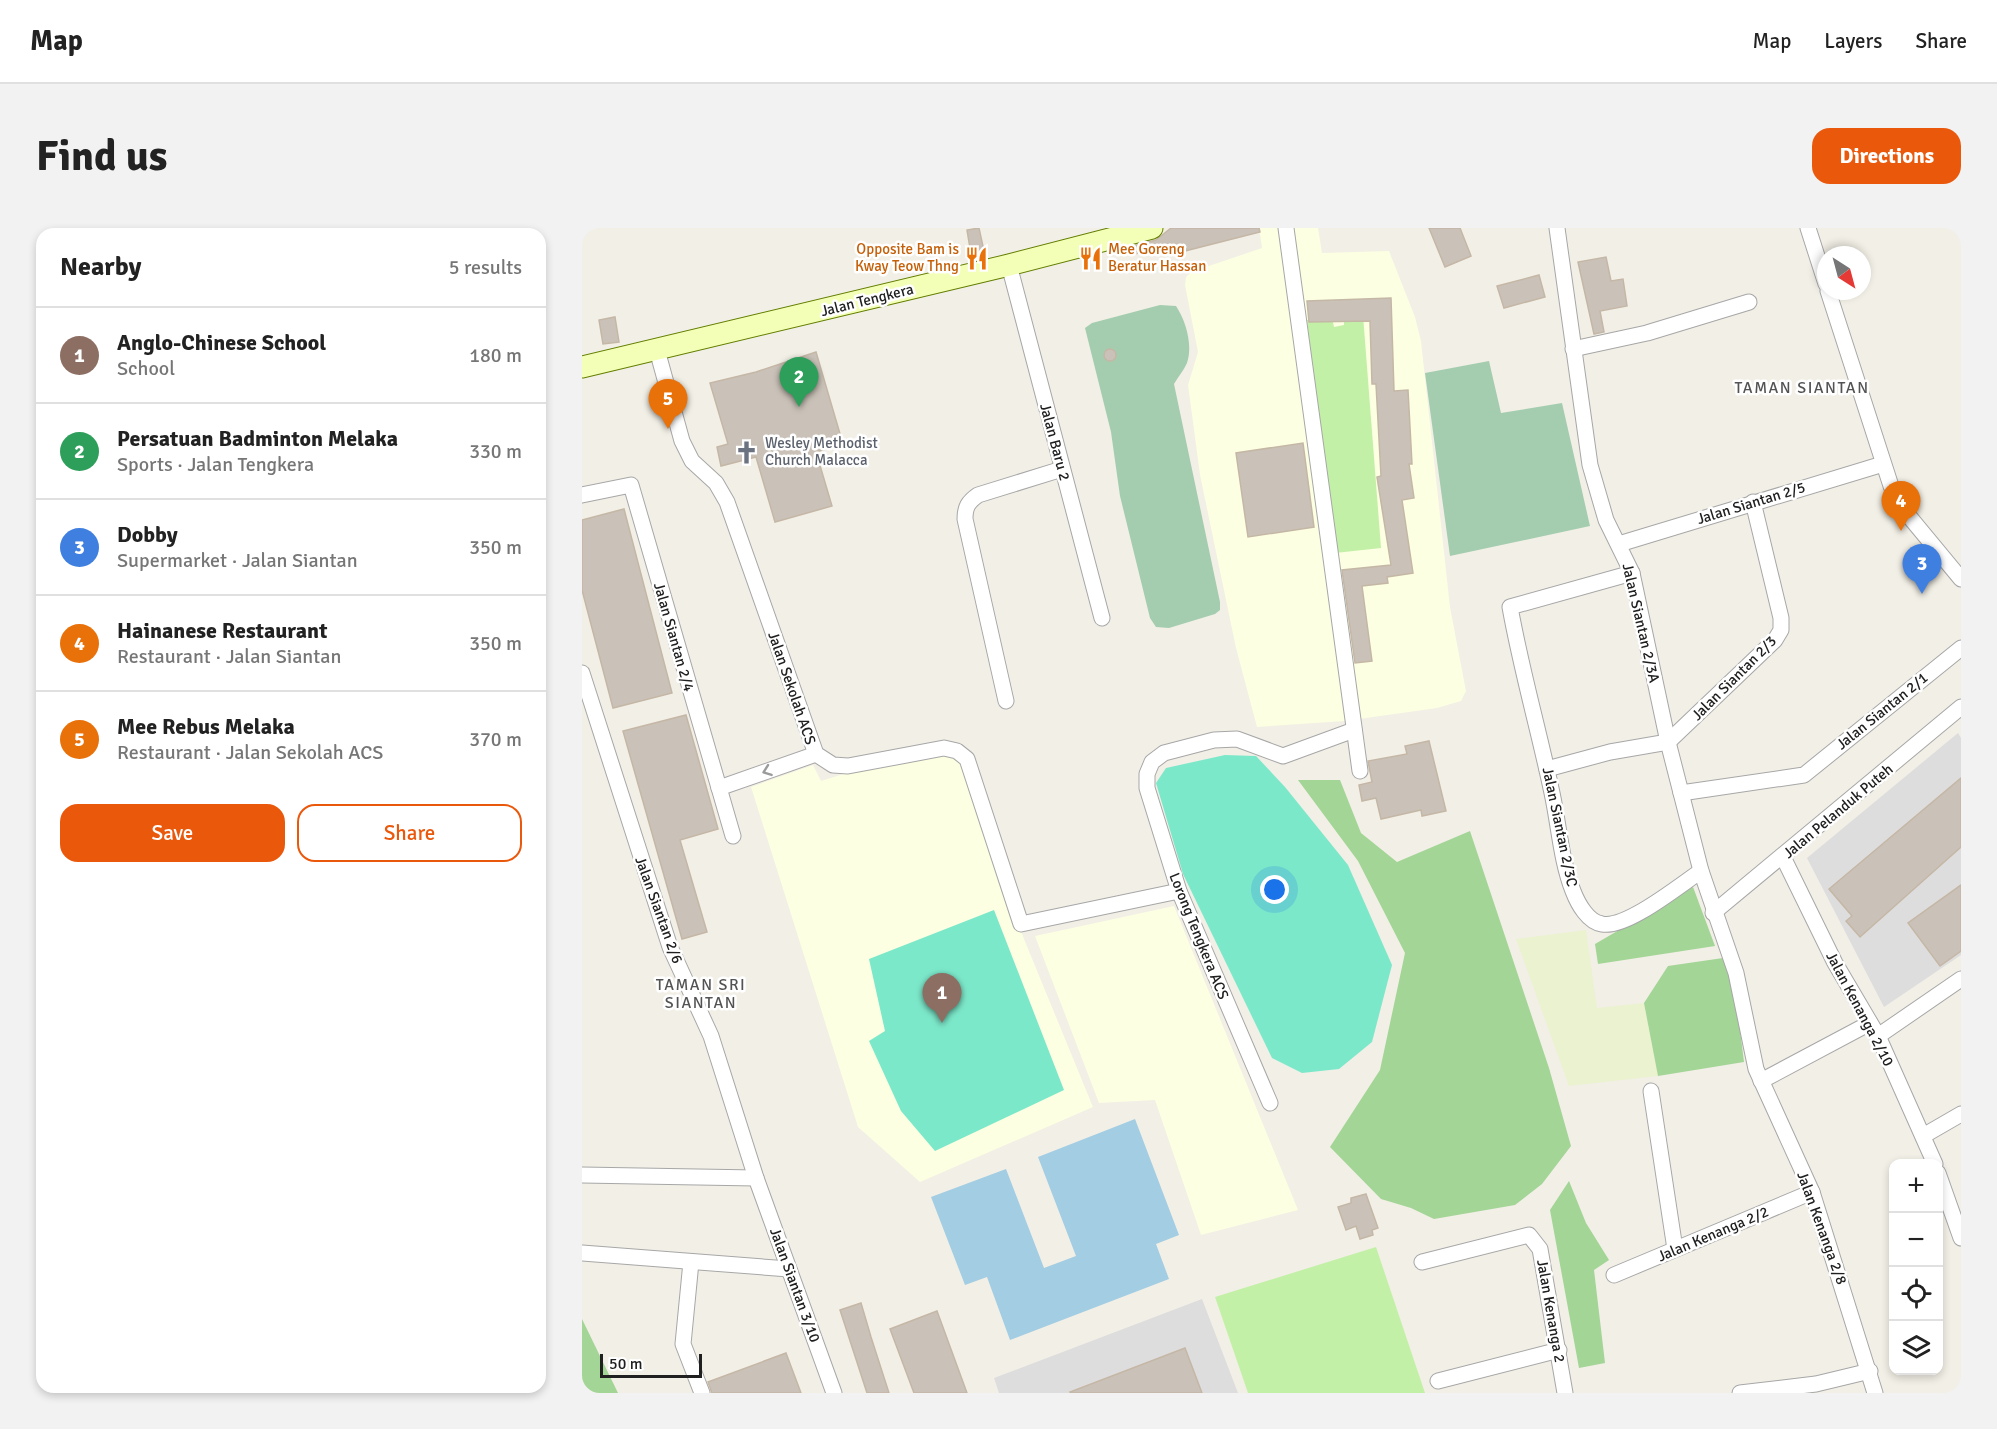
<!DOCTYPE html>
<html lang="en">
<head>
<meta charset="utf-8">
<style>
  body { margin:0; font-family:Signika,sans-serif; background:#f2f2f2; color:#222 }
  .controls { position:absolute; right:18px; bottom:18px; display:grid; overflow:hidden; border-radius:12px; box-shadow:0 3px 9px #0003 }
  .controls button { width:54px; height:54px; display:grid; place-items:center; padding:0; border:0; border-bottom:2px solid #e0e0e0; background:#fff; color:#222; font:30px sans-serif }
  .compass { position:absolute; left:1235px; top:18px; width:54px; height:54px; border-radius:50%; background:#fff; box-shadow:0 3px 9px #0003; rotate:144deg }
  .scale { position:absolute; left:18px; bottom:15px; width:102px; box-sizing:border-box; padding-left:6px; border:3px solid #202020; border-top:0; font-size:16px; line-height:21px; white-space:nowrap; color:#202020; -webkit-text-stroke:4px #fff; paint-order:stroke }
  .you { position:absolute; left:693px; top:662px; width:21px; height:21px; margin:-15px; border:4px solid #fff; border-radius:50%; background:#1a73e8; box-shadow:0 0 0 9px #1a73e833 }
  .badge { display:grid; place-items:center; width:39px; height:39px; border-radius:50%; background:#ea580c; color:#fff; font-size:20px; font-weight:700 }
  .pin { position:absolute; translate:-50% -50px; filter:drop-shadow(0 2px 3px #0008) }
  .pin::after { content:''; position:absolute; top:32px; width:21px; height:18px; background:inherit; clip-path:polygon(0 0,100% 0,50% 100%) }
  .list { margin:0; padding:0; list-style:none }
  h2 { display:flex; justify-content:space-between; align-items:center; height:78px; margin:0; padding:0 24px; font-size:26px }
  h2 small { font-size:20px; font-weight:400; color:#767676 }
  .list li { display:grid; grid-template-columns:39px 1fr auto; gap:18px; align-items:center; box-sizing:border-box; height:96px; padding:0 24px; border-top:2px solid #e0e0e0 }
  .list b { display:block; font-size:22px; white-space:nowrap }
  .list p { margin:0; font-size:20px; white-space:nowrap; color:#767676 }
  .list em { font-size:20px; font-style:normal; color:#767676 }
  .actions { display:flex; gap:12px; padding:18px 24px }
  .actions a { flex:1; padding:14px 0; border:2px solid #ea580c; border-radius:18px; text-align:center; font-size:21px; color:#ea580c }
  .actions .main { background:#ea580c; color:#fff }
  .icon { flex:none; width:33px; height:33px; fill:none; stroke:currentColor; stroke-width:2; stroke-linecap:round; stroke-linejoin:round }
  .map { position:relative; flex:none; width:1379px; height:1165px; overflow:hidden; border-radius:18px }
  header { display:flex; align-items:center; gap:36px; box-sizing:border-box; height:84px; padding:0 30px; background:#fff; border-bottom:2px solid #e0e0e0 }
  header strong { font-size:28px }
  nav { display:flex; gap:33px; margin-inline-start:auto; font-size:21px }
  .intro { display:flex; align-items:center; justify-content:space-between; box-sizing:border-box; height:144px; padding:0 36px }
  h1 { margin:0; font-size:42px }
  .button { padding:15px 27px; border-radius:18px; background:#ea580c; color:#fff; font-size:21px; font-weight:700 }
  main { display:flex; gap:36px; padding:0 36px }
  aside { flex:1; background:#fff; border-radius:18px; box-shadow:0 3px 9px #0003 }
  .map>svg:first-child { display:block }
</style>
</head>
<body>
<header>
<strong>Map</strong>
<nav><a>Map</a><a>Layers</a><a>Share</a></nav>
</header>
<div class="intro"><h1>Find us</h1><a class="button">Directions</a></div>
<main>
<aside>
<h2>Nearby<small>5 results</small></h2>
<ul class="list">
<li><span class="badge" style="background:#8d6e63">1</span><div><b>Anglo-Chinese School</b><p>School</p></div><em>180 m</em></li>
<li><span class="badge" style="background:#2e9e5b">2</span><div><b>Persatuan Badminton Melaka</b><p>Sports · Jalan Tengkera</p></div><em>330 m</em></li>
<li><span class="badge" style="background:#3f7fe0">3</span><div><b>Dobby</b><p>Supermarket · Jalan Siantan</p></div><em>350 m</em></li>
<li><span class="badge" style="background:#e8710a">4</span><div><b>Hainanese Restaurant</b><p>Restaurant · Jalan Siantan</p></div><em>350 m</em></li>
<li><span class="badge" style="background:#e8710a">5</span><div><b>Mee Rebus Melaka</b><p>Restaurant · Jalan Sekolah ACS</p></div><em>370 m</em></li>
</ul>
<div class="actions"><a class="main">Save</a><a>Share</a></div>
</aside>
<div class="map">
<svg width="1379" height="1165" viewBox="0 0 1379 1165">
  <rect width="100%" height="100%" fill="#f2efe6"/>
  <g fill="#dedddd">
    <polygon points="1376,505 1379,510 1379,727 1302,779 1225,630"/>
    <polygon points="620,1071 656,1165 417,1165 412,1150"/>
  </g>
  <g fill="#fcffe1">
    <polygon points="677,0 736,0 740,25 807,23 833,89 839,113 868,379 884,463 879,473 855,480 763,493 675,499 654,420 618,247 606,157 616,124 603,57 604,49 609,44 680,20"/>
    <polygon points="357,516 382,535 442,711 511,879 338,954 276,899 169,559 231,537 239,553"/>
    <polygon points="592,678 716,982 619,1007 573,872 517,875 453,708"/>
  </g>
  <polygon fill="#ebf2cf" points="1004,702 1015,780 1062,775 1076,848 987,858 934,711"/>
  <g fill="#c3f0a7">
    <polygon points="781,87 799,320 753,325 725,92 750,90 752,99 762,97 762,88"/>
    <polygon points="794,1019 843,1165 666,1165 633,1069"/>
  </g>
  <g fill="#a2d596">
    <polygon points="716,552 758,552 779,605 815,634 888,603 967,840 989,918 960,956 933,977 852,991 829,980 799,971 748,919 798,842 823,725 776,633"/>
    <polygon points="1111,659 1133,718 1016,736 1013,716"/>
    <polygon points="1141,730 1152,754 1162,834 1076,848 1062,775 1086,738"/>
    <polygon points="987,953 1004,995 1027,1032 1012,1042 1023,1135 997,1140 968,982"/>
    <polygon points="0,1091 36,1165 0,1165"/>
  </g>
  <g fill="#a4cdaf">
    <path d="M578,77L594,78C604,93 611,117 605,135C602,142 596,149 592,156L638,374V382L633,386L587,400L574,399L568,390L538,268L529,204L503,100L510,95Z"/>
    <polygon points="907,133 919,185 980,175 1008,298 868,328 843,145"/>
  </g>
  <g fill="#7ce8ca">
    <polygon points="643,527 674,528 703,559 766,637 810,737 790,814 757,841 720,845 690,830 601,646 574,555 584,540"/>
    <polygon points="412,682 482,862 353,923 319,883 287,813 303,803 287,731"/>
  </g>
  <polygon fill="#a2cde3" points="553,891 597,1007 574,1016 587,1051 428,1112 405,1049 383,1057 349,969 424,941 462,1040 494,1028 456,929"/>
  <g fill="#cac2b8" stroke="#c5b7a6" stroke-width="1.5">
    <polygon points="397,0 402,23 389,26 385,2"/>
    <polygon points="589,0 677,0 678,4 595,25 593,16 548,27 546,19 574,12"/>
    <polygon points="847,0 878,0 889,28 863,39"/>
    <polygon points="1024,29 1029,53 1041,51 1045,78 1018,83 1022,104 1012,106 996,34"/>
    <polygon points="957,47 963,69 922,80 915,58"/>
    <polygon points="809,70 812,163 826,162 830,236 827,236 832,270 820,272 831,345 805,349 806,355 780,358 790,433 773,435 760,342 809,337 795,249 799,248 794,156 790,156 788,93 727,94 725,73"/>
    <polygon points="33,89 37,114 21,116 17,92"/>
    <circle cx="528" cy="127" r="6"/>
    <polygon points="234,124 261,216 234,224 250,278 193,294 174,229 139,238 135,219 146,216 128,155 174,144"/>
    <polygon points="721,215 732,299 666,309 654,225"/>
    <polygon points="42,281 90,465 31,480 0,362 0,292"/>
    <polygon points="104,487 136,601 98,612 125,704 100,711 41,503"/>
    <polygon points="847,513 864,583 840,588 839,582 799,591 794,570 780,573 777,557 790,554 786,533 825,526 823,518"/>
    <polygon points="1379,550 1379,619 1278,709 1264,693 1270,688 1247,661"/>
    <polygon points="1379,657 1379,723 1358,738 1326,695"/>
    <polygon points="784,966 796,1000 790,1002 791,1007 778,1011 774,998 764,1002 756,979 769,975 769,970"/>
    <polygon points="279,1075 289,1109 307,1165 285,1165 258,1082"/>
    <polygon points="355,1083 385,1165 332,1165 308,1101"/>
    <polygon points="603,1120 620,1165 489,1165 488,1164"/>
    <polygon points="204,1125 219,1165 130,1165 126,1154"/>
  </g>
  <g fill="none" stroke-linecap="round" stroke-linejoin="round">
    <defs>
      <g id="street">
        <polyline points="704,0 778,543"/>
        <polyline points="975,0 1008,237 1024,292 1050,345 1086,514 1119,643 1154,745 1174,841 1230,964 1293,1165"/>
        <polyline points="1226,0 1244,56"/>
        <polyline points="427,37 520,390"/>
        <polyline points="1246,63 1309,258 1321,281 1379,351"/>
        <polyline points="991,121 1065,105 1167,74"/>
        <polyline points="75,122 100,213 110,233 134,255 145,274 234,526 251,537 266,538 362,520 375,523 385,531 439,696 597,663"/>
        <polyline points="0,267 49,257 151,608"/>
        <polyline points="1037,316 1301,236"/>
        <path d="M1050,345L928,379C939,441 957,503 970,565C977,597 979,633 991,663C996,676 1006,694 1020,696C1044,701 1098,657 1119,643"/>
        <polyline points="0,445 88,719 129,808 174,950 252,1165"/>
        <path d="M424,473L383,291C383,279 386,274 396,267L480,241"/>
        <polyline points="965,541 1028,524 1086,514 1193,412 1199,402 1199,390 1171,274"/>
        <polyline points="137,560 234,526"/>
        <polyline points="1099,565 1222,547 1379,420"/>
        <polyline points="1201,629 1253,735 1296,808 1353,936"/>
        <polyline points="1131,685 1379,479"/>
        <polyline points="1296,808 1379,751"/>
        <polyline points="1179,853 1288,795"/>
        <polyline points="1069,863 1093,1021"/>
        <polyline points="688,875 597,663 565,560 565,546 570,534 582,525 632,512 655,511 701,528 772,502"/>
        <polyline points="1341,908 1379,886"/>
        <polyline points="1356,945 1379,1010"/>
        <polyline points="0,947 174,950"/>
        <polyline points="0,1025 207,1041"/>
        <polyline points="109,1034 101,1116 120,1165"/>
        <polyline points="840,1034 947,1007 958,1021 983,1165"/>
        <polyline points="1032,1047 1230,964"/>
        <polyline points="856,1153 977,1122"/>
        <polyline points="1158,1165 1234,1156 1288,1143"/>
      </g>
      <polyline id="secondary" points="0,139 427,37 570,0"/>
    </defs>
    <use href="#street" stroke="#a7a7a7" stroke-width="17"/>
    <use href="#secondary" stroke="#627e00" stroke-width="23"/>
    <use href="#street" stroke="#fff" stroke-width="15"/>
    <use href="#secondary" stroke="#f3ffb6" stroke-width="21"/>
  </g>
  <defs><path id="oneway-chevron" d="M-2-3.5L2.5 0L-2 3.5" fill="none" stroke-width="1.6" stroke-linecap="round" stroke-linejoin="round" transform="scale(1.5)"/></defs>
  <use stroke="#9b9b9b" href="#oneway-chevron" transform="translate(185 543) rotate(160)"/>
  <defs>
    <symbol id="restaurant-bare" viewBox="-9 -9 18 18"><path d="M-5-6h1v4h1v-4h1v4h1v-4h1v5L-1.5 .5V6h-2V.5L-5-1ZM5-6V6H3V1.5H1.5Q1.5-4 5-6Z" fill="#e8710a" stroke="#fff" stroke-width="2.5" paint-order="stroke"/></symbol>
    <symbol id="church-bare" viewBox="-9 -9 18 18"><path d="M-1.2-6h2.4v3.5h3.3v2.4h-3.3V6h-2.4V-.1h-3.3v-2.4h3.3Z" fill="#6b7280" stroke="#fff" stroke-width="2.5" paint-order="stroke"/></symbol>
  </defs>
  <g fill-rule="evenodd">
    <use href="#restaurant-bare" x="378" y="14" width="33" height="33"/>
    <use href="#restaurant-bare" x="492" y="14" width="33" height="33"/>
    <use href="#church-bare" x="148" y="208" width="33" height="33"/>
  </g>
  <g text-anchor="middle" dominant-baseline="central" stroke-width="5" stroke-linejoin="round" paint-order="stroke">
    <g font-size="15" fill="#c56008" stroke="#fff" text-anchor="end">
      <text x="377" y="21">Opposite Bam is<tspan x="377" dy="17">Kway Teow Thng</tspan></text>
      <text x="526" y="21" text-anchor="start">Mee Goreng<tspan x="526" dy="17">Beratur Hassan</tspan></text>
    </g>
    <g font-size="15" fill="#202020" stroke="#fff">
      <text transform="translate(285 72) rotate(-14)">Jalan Tengkera</text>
      <text transform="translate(473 214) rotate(75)">Jalan Baru 2</text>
      <text transform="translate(1169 275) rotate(-17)">Jalan Siantan 2/5</text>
      <text transform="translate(1059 395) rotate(77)">Jalan Siantan 2/3A</text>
      <text transform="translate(92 409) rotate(74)">Jalan Siantan 2/4</text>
      <text transform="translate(1152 450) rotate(-45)">Jalan Siantan 2/3</text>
      <text transform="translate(210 460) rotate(71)">Jalan Sekolah ACS</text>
      <text transform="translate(1300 483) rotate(-39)">Jalan Siantan 2/1</text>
      <text transform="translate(1256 583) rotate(-40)">Jalan Pelanduk Puteh</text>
      <text transform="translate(978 599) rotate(78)">Jalan Siantan 2/3C</text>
      <text transform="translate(77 682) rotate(70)">Jalan Siantan 2/6</text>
      <text transform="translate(617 708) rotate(68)">Lorong Tengkera ACS</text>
      <text transform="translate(1278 781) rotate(62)">Jalan Kenanga 2/10</text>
      <text transform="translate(1240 1000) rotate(70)">Jalan Kenanga 2/8</text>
      <text transform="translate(1131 1006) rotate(-23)">Jalan Kenanga 2/2</text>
      <text transform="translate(213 1057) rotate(70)">Jalan Siantan 3/10</text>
      <text transform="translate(969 1083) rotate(80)">Jalan Kenanga 2</text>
    </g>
    <g font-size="15" fill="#5b616d" stroke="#fff" text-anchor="start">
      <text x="183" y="215">Wesley Methodist<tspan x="183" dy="17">Church Malacca</tspan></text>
    </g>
    <g font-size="16" letter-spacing="1.5" fill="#535353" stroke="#fff">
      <text x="1220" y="160">TAMAN SIANTAN</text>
      <text x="119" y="757">TAMAN SRI<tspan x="119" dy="18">SIANTAN</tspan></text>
    </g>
  </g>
</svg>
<div class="controls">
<button>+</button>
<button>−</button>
<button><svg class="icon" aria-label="locate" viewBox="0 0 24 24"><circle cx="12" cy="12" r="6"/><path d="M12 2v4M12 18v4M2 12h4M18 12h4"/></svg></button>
<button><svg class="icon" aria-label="layers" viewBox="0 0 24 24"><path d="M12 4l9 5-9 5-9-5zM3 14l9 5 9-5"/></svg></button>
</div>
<svg class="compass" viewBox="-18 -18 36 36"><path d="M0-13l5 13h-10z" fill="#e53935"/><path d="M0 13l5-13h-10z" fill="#767676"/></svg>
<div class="scale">50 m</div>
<div class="you"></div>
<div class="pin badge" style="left:360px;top:795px;background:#8d6e63">1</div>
<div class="pin badge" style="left:217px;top:179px;background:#2e9e5b">2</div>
<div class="pin badge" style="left:1340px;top:366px;background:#3f7fe0">3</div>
<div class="pin badge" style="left:1319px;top:303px;background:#e8710a">4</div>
<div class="pin badge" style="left:86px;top:201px;background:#e8710a">5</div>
</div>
</main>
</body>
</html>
